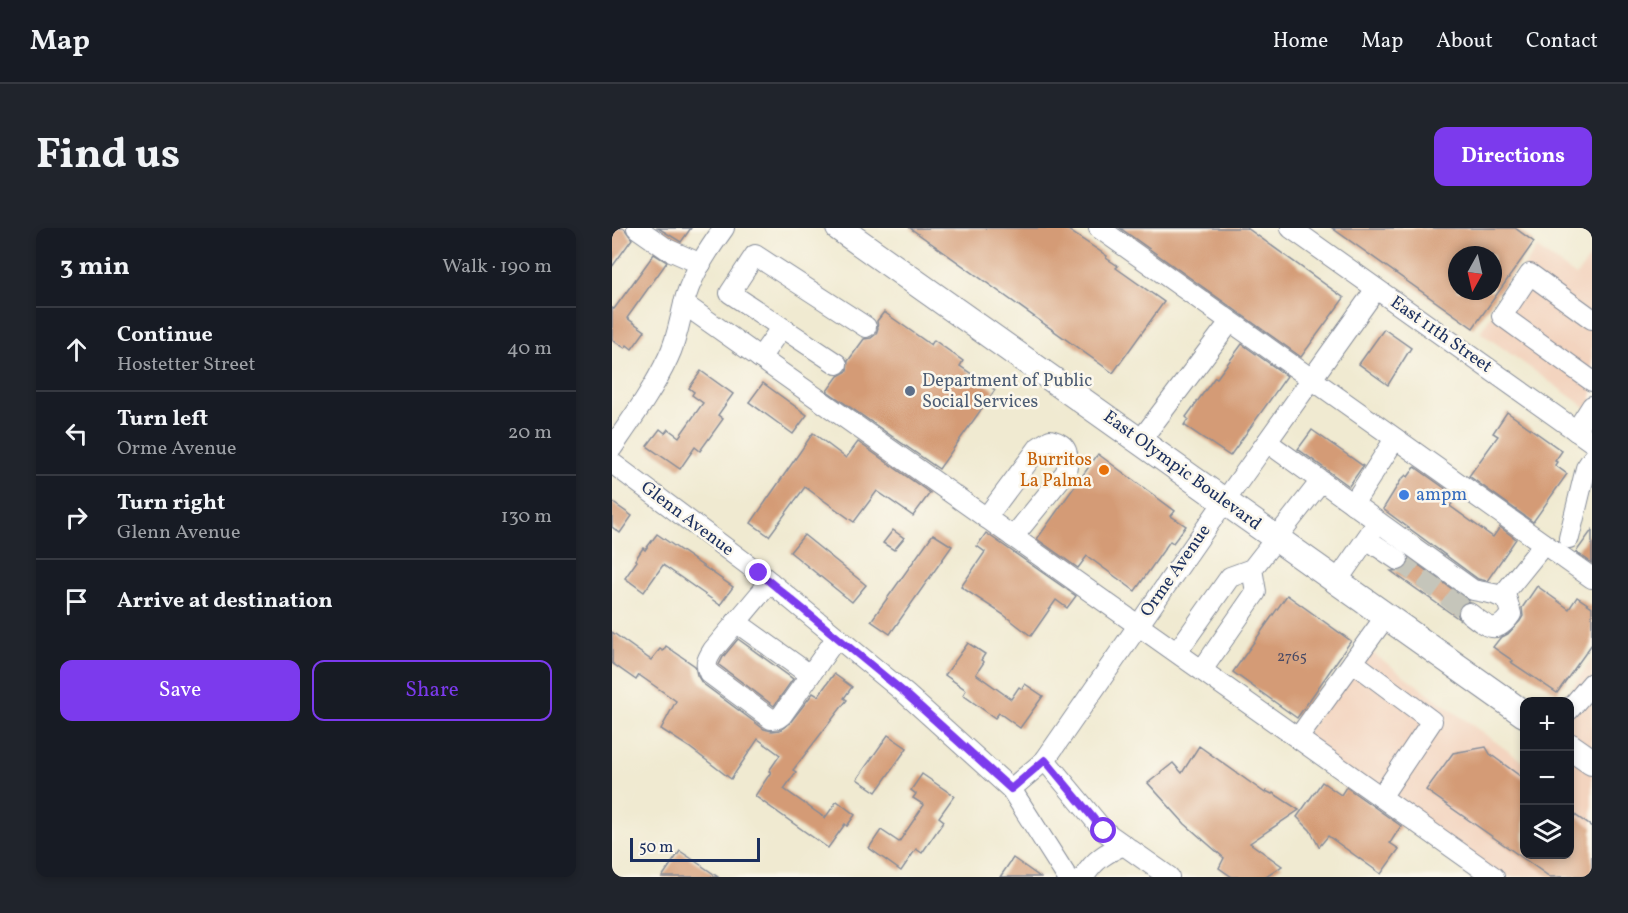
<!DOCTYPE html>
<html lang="en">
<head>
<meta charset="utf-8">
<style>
  body { margin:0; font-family:Vollkorn,serif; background:#20242c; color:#f1f3f6 }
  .controls { position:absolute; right:18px; bottom:18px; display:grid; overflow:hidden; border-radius:12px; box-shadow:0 3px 9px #0003 }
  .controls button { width:54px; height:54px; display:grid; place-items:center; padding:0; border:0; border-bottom:2px solid #363941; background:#171b24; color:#f1f3f6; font:30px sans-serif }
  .compass { position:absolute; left:836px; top:18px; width:54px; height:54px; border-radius:50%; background:#171b24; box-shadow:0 3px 9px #0003; rotate:188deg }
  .scale { position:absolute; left:18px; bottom:15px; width:130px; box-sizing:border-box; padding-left:6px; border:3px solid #1b2f5e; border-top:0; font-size:16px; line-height:21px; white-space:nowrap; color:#1b2f5e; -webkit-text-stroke:4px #fbf7ec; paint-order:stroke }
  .stop { position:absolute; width:18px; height:18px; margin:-14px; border:4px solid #7c3aed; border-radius:50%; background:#fff }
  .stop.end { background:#7c3aed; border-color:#fff; box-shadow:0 2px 6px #0008 }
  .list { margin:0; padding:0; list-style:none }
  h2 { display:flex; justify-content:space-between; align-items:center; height:78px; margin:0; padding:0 24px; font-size:26px }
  h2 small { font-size:20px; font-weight:400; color:#9ea1a6 }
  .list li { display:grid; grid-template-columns:39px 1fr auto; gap:18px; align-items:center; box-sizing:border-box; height:84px; padding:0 24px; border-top:2px solid #363941 }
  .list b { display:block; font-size:22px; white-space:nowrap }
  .list p { margin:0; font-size:20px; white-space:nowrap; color:#9ea1a6 }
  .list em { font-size:20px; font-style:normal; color:#9ea1a6 }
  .actions { display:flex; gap:12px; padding:18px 24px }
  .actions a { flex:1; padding:14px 0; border:2px solid #7c3aed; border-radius:12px; text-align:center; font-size:21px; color:#7c3aed }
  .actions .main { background:#7c3aed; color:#fff }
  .icon { flex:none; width:33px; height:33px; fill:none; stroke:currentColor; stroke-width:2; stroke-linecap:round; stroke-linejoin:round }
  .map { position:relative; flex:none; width:980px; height:649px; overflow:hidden; border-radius:12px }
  header { display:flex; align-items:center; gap:36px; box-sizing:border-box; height:84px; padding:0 30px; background:#171b24; border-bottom:2px solid #363941 }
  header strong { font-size:28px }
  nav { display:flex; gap:33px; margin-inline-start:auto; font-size:21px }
  .intro { display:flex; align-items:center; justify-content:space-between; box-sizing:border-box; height:144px; padding:0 36px }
  h1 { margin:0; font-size:42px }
  .button { padding:15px 27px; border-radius:12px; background:#7c3aed; color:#fff; font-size:21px; font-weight:700 }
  main { display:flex; gap:36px; padding:0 36px }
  aside { flex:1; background:#171b24; border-radius:12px; box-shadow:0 3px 9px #0003 }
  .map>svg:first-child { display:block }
</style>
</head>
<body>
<header>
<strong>Map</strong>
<nav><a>Home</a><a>Map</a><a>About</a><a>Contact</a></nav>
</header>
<div class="intro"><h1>Find us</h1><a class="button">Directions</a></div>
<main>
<aside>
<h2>3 min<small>Walk · 190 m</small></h2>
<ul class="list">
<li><svg class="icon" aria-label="ahead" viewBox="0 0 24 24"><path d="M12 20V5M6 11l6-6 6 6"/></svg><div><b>Continue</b><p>Hostetter Street</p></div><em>40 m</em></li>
<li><svg class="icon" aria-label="left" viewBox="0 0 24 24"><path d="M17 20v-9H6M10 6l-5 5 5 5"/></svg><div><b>Turn left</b><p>Orme Avenue</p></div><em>20 m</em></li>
<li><svg class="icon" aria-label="right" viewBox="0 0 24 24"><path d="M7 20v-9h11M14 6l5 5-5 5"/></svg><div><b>Turn right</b><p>Glenn Avenue</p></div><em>130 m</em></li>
<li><svg class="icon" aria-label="arrive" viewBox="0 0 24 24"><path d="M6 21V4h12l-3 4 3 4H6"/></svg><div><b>Arrive at destination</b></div></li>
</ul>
<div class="actions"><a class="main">Save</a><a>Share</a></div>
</aside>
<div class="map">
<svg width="980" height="649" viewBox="0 0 980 649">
  <rect width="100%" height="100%" fill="#fbf7ec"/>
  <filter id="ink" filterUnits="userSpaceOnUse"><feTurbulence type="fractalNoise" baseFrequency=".0167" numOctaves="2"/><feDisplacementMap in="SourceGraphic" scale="12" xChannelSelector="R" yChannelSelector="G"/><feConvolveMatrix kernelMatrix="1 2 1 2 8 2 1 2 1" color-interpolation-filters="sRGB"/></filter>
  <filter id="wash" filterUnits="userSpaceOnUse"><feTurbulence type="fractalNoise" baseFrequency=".008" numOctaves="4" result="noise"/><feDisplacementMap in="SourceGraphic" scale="24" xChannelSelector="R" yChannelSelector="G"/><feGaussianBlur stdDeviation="1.35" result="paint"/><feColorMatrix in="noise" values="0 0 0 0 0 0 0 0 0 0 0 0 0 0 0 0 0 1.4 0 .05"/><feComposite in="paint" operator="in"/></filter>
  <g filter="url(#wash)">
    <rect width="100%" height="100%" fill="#f0ead1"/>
    <g fill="#f3d4bf">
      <polygon points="925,20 964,48 980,27 980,184 868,104"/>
      <polygon points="755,421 910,533 912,531 912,626 957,626 957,473 951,473 980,431 980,649 889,649 686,517"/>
    </g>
    <g id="blocks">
      <g fill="#d49b76" fill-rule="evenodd">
        <polygon points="0,0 12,0 20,11 0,39"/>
        <polygon points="46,0 79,0 69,14"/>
        <polygon points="298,0 453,0 495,28 494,30 506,38 504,40 552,74 501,145"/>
        <polygon points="508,0 635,0 732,70 689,129"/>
        <path d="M720,0H903L922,14L861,100ZM845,27H881V63H845Z"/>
        <polygon points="42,26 55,34 15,90 33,103 20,121 15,117 13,120 0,112 0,80 2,81"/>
        <polygon points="272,84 319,117 322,112 351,133 348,138 383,162 327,241 215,163 226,148 235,143 236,133 252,111 259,110 264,106 266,100 265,93"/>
        <polygon points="772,101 799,120 776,157 747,136"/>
        <polygon points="630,116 675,148 618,228 572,197 576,191 574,189 603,149 605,150"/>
        <polygon points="89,143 121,166 106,187 111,191 88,223 83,219 68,241 35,218 48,201 53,205 56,201 67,209 91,175 80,167 82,164 77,160"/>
        <polygon points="151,155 195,187 181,206 137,174"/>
        <polygon points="895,184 950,223 943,233 945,234 943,237 955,246 921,294 857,248 886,208 881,205"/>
        <polygon points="700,202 751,238 737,258 686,221"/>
        <polygon points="201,205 234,230 246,214 318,265 301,288 265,263 242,294 193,259 157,308 139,295"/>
        <polygon points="486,226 563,283 559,288 574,298 561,315 558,313 523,363 475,328 466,340 425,311"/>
        <polygon points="803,239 845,269 838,278 881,309 888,299 904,311 875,353 866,351 771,281 789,252 794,247 796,249"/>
        <polygon points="0,274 20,288 8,305 0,299"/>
        <polygon points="281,302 292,310 282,322 271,315"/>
        <polygon points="980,302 980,335 964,324"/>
        <polygon points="374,305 464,368 455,380 444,372 419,408 392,387 349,359 373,324 365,318"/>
        <polygon points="45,306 121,359 108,377 51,337 32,364 13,350 25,333 23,332 31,320 33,322"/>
        <polygon points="321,306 340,318 278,406 259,393"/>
        <polygon points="192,307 254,357 240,374 178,324"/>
        <polygon points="798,331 857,373 847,378 845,384 847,391 779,343 792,342 796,338"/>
        <polygon points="925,358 957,381 965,369 980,379 980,416 945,465 899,434 901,433 881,419 888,410 896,406 908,393 911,388 910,380"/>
        <polygon points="675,367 739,413 685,490 621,444"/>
        <polygon points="0,404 39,432 48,421 51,423 54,418 83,438 85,447 90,455 152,501 160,503 168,502 177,496 201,465 206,468 222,446 240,459 232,470 235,472 181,542 184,544 172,561 213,590 225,573 243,587 235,598 233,596 216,620 143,568 159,544 157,543 168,527 146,511 119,551 77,519 49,501 64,473 27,447 24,452 0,435"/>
        <polygon points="126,411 181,451 162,478 107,437 111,429"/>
        <polygon points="356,415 373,426 369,432 372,434 364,446 399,471 407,459 410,461 413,456 431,468 408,500 387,485 383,490 351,467 354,462 333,447"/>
        <polygon points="276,507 295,520 264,564 245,551"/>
        <polygon points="587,518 653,565 654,563 660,566 661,565 687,582 638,615 670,638 654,649 620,649 607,640 612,630 573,596 536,555 561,535 570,545"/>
        <polygon points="874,519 878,526 912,551 912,627 957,627 957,583 980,599 980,649 938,649 814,562 841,525"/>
        <polygon points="310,546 342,568 327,589 332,593 310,625 304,621 289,643 257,620 269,602 287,614 312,577 301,570 304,566 299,562"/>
        <polygon points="710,554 729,567 734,559 789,598 778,615 787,621 769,646 716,608 707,619 698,602 685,589"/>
        <polygon points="68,623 80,631 106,649 50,649"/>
        <polygon points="401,630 428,649 388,649"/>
      </g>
    </g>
  </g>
  <g filter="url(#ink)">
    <use href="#blocks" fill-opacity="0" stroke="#868c98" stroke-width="1.5"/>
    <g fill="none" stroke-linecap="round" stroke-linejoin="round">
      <polyline stroke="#c5c5ba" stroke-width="20" stroke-dasharray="20 10" stroke-linecap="butt" points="786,332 857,385"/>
      <defs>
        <g id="minor">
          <polyline points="25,0 55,21 89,36"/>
          <polyline points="487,0 980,350"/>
          <polyline points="679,0 980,214"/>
          <polyline points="72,76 882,649"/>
          <polyline points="980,91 918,46 890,88 980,153"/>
          <polyline points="148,130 169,100"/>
          <polyline points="225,136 118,65 143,27 254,99"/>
          <polyline points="964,203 980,178"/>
          <polyline points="528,213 618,94"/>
          <path d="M655,214L861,362L882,366L895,372L899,386C884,408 875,399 857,385"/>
          <path d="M0,220C20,191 41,162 56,130C66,110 68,89 74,68C82,43 97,21 112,0"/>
          <polyline points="0,235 147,345 294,466 399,561 455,649"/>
          <polyline points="741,276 783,211"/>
          <path d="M374,290L427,219L438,212C456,216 458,227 454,244L401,309"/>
          <polyline points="957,310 974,240 980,231"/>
          <polyline points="756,312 786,332"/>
          <polyline points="725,353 766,294"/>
          <path d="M158,354L101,422C96,430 92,436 97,445L159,491L166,490L170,487L225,409"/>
          <polyline points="889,369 932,316"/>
          <polyline points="124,394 198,447"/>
          <polyline points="565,424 618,349 640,341 709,253"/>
          <polyline points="741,434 820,493 769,569"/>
          <polyline points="590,442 644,364 640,341"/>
          <polyline points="957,482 980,455"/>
          <polyline points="686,510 774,388"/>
          <polyline points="433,532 492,603 557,649"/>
          <polyline points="399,561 433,532 612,274 764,61"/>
          <path d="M472,649C482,632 495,624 512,617"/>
        </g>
        <g id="major">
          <polyline points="227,0 912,486"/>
          <polyline points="957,518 980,534"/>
        </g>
      </defs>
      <use href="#minor" stroke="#868c98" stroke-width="22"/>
      <use href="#major" stroke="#868c98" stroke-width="28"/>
      <use href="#minor" stroke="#fff" stroke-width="20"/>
      <use href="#major" stroke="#fff" stroke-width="26"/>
    </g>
  </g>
  <g fill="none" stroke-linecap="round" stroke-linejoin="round" filter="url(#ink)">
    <polyline stroke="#7c3aed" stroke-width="8" points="147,345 294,466 399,561 433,532 492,603"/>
  </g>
  <circle fill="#5c6f8a" stroke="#fbf7ec" stroke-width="2" cx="298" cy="163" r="6"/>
  <circle fill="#e8710a" stroke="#fbf7ec" stroke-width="2" cx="492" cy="242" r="6"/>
  <circle fill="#3f7fe0" stroke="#fbf7ec" stroke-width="2" cx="792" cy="267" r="6"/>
  <g text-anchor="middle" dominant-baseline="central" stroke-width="5" stroke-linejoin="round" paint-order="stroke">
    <g font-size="15" fill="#494a64">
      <text x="680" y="429">2765</text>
    </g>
    <g font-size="18" fill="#1b2f5e" stroke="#fbf7ec">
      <text transform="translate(829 107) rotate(35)">East 11th Street</text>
      <text transform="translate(570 243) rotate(36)">East Olympic Boulevard</text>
      <text transform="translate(75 291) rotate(37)">Glenn Avenue</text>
      <text transform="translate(564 343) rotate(-55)">Orme Avenue</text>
    </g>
    <g font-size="18" fill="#4e5e75" stroke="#fbf7ec" text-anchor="start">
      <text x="310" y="153">Department of Public<tspan x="310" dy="21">Social Services</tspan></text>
    </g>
    <g font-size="18" fill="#c56008" stroke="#fbf7ec" text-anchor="end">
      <text x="480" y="232">Burritos<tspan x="480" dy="21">La Palma</tspan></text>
    </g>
    <g font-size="18" fill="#366cbe" stroke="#fbf7ec" text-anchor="start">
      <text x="804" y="267">ampm</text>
    </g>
  </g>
</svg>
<div class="controls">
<button>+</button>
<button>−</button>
<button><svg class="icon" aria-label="layers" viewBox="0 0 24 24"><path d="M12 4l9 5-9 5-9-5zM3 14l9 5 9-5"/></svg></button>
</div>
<svg class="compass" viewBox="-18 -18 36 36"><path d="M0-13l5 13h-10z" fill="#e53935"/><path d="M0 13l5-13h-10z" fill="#9ea1a6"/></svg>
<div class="scale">50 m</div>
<div class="stop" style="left:492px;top:603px"></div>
<div class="stop end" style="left:147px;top:345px"></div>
</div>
</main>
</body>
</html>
